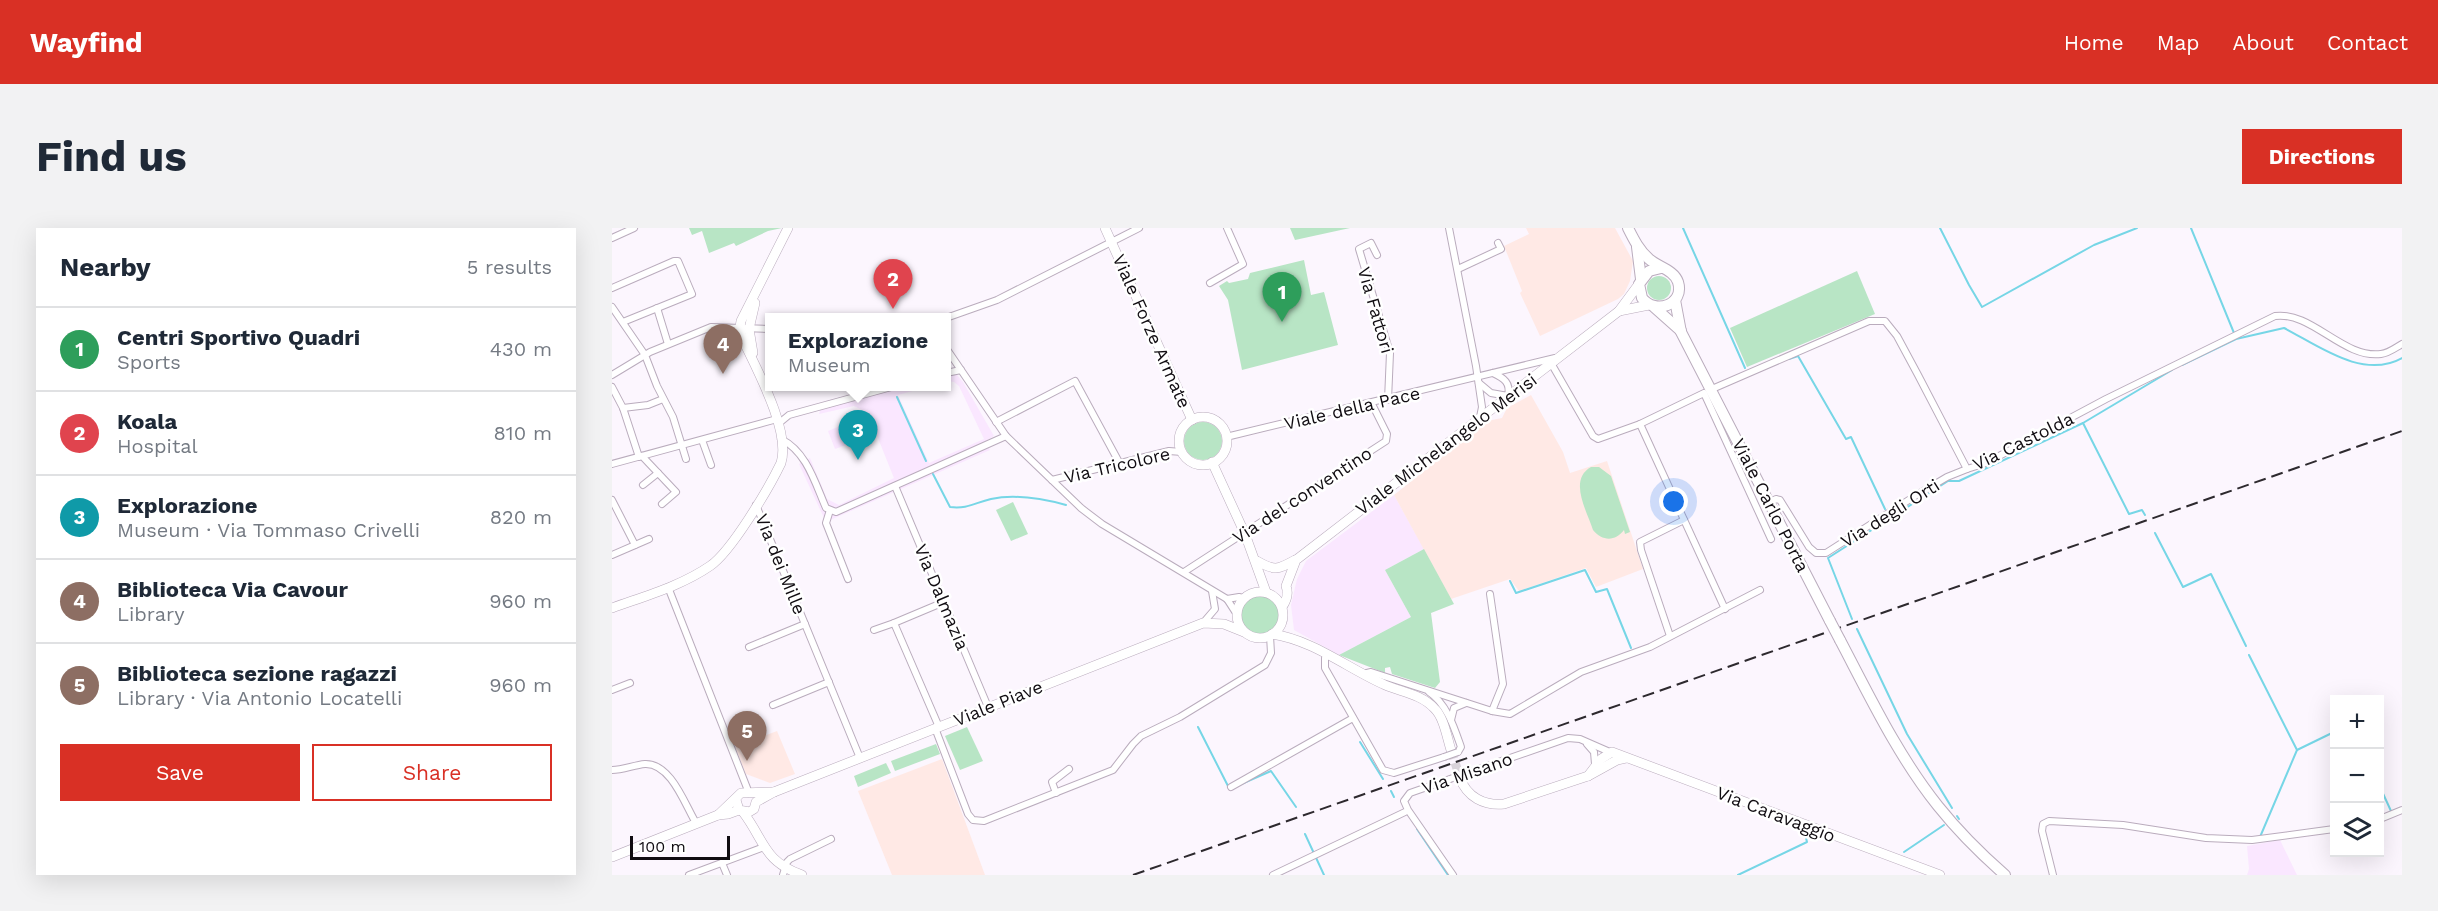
<!DOCTYPE html>
<html lang="en">
<head>
<meta charset="utf-8">
<style>
  body { margin:0; font-family:"Work Sans",sans-serif; background:#f2f2f3; color:#1f2937 }
  .controls { position:absolute; right:18px; bottom:18px; display:grid; overflow:hidden; border-radius:0px; box-shadow:0 6px 24px #0002 }
  .controls button { width:54px; height:54px; display:grid; place-items:center; padding:0; border:0; border-bottom:2px solid #e0e1e3; background:#fff; color:#1f2937; font:30px sans-serif }
  .scale { position:absolute; left:18px; bottom:15px; width:100px; box-sizing:border-box; padding-left:6px; border:3px solid #100c11; border-top:0; font-size:16px; line-height:21px; white-space:nowrap; color:#100c11; -webkit-text-stroke:4px #fff; paint-order:stroke }
  .you { position:absolute; left:1062px; top:274px; width:21px; height:21px; margin:-15px; border:4px solid #fff; border-radius:50%; background:#1a73e8; box-shadow:0 0 0 9px #1a73e833 }
  .badge { display:grid; place-items:center; width:39px; height:39px; border-radius:50%; background:#d93025; color:#fff; font-size:20px; font-weight:700 }
  .pin { position:absolute; translate:-50% -50px; filter:drop-shadow(0 2px 3px #0008) }
  .pin::after { content:''; position:absolute; top:32px; width:21px; height:18px; background:inherit; clip-path:polygon(0 0,100% 0,50% 100%) }
  .popup { position:absolute; left:153px; top:85px; width:186px; height:78px; box-sizing:border-box; display:grid; place-content:center; border-radius:0px; background:#fff; filter:drop-shadow(0 2px 4px #0005); font-size:20px; white-space:nowrap; color:#747a83 }
  .popup b { font-size:22px; color:#1f2937 }
  .popup::after { content:''; position:absolute; left:50%; top:100%; margin-left:-12px; border:12px solid transparent; border-top-color:#fff }
  .list { margin:0; padding:0; list-style:none }
  h2 { display:flex; justify-content:space-between; align-items:center; height:78px; margin:0; padding:0 24px; font-size:26px }
  h2 small { font-size:20px; font-weight:400; color:#747a83 }
  .list li { display:grid; grid-template-columns:39px 1fr auto; gap:18px; align-items:center; box-sizing:border-box; height:84px; padding:0 24px; border-top:2px solid #e0e1e3 }
  .list b { display:block; font-size:22px; white-space:nowrap }
  .list p { margin:0; font-size:20px; white-space:nowrap; color:#747a83 }
  .list em { font-size:20px; font-style:normal; color:#747a83 }
  .actions { display:flex; gap:12px; padding:18px 24px }
  .actions a { flex:1; padding:14px 0; border:2px solid #d93025; border-radius:0px; text-align:center; font-size:21px; color:#d93025 }
  .actions .main { background:#d93025; color:#fff }
  .icon { flex:none; width:33px; height:33px; fill:none; stroke:currentColor; stroke-width:2; stroke-linecap:round; stroke-linejoin:round }
  .map { position:relative; flex:none; width:1790px; height:647px; overflow:hidden; border-radius:0px }
  header { display:flex; align-items:center; gap:36px; box-sizing:border-box; height:84px; padding:0 30px; background:#d93025; color:#fff }
  header strong { font-size:28px }
  nav { display:flex; gap:33px; margin-inline-start:auto; font-size:21px }
  .intro { display:flex; align-items:center; justify-content:space-between; box-sizing:border-box; height:144px; padding:0 36px }
  h1 { margin:0; font-size:42px }
  .button { padding:15px 27px; border-radius:0px; background:#d93025; color:#fff; font-size:21px; font-weight:700 }
  main { display:flex; gap:36px; padding:0 36px }
  aside { flex:1; background:#fff; border-radius:0px; box-shadow:0 6px 24px #0002 }
  .map>svg:first-child { display:block }
</style>
</head>
<body>
<header>
<strong>Wayfind</strong>
<nav><a>Home</a><a>Map</a><a>About</a><a>Contact</a></nav>
</header>
<div class="intro"><h1>Find us</h1><a class="button">Directions</a></div>
<main>
<aside>
<h2>Nearby<small>5 results</small></h2>
<ul class="list">
<li><span class="badge" style="background:#2e9e5b">1</span><div><b>Centri Sportivo Quadri</b><p>Sports</p></div><em>430 m</em></li>
<li><span class="badge" style="background:#e0444e">2</span><div><b>Koala</b><p>Hospital</p></div><em>810 m</em></li>
<li><span class="badge" style="background:#0f9aa8">3</span><div><b>Explorazione</b><p>Museum · Via Tommaso Crivelli</p></div><em>820 m</em></li>
<li><span class="badge" style="background:#8d6e63">4</span><div><b>Biblioteca Via Cavour</b><p>Library</p></div><em>960 m</em></li>
<li><span class="badge" style="background:#8d6e63">5</span><div><b>Biblioteca sezione ragazzi</b><p>Library · Via Antonio Locatelli</p></div><em>960 m</em></li>
</ul>
<div class="actions"><a class="main">Save</a><a>Share</a></div>
</aside>
<div class="map">
<svg width="1790" height="647" viewBox="0 0 1790 647">
  <rect width="100%" height="100%" fill="#fcf6fe"/>
  <g fill="#fae7ff">
    <polygon points="338,139 351,154 382,208 374,213 378,222 216,293 212,290 187,236 198,230 215,271 227,277 282,250 256,185 242,178 207,186 211,174 266,159 315,159 286,167 317,235 372,211 347,158 342,154 335,153 335,140"/>
    <polygon points="248,190 256,209 223,221 216,203"/>
    <polygon points="782,267 812,321 773,342 799,389 727,427 682,402 679,377 685,351 694,333"/>
    <polygon points="1668,612 1685,647 1635,647 1637,641 1635,618"/>
  </g>
  <g fill="#ffe9e5">
    <polygon points="914,0 1003,0 1021,33 1018,53 1012,66 1006,71 928,108 908,65 910,63 892,18 917,6"/>
    <polygon points="919,167 951,224 958,245 995,233 1031,341 984,359 974,340 907,363 898,351 839,371 782,267 875,193 890,190 895,180"/>
    <polygon points="165,503 183,546 158,555 134,546 123,519"/>
    <polygon points="330,531 373,647 280,647 246,563"/>
  </g>
  <g fill="#b8e5c5">
    <polygon points="77,0 170,0 156,3 124,18 122,15 97,25 90,3 80,7"/>
    <polygon points="678,0 738,0 683,12"/>
    <polygon points="692,32 699,67 712,64 726,117 630,142 616,72 607,58 615,53 617,55 636,51 638,45"/>
    <polygon points="1245,43 1263,86 1135,139 1118,100"/>
    <circle cx="1047" cy="60" r="12"/>
    <circle cx="591" cy="213" r="19"/>
    <path d="M979,239H987L999,248L1018,304L1013,306L1012,302C1003,314 990,313 981,302C975,283 956,252 979,239Z"/>
    <polygon points="401,274 416,306 399,313 384,282"/>
    <polygon points="812,321 842,376 819,385 828,454 823,460 780,446 778,439 773,440 773,445 727,427 799,389 773,342"/>
    <circle cx="648" cy="387" r="19"/>
    <polygon points="355,499 371,533 348,542 333,508"/>
    <polygon points="324,516 328,526 283,543 279,533"/>
    <polygon points="274,535 279,545 246,559 242,548"/>
  </g>
  <g fill="none" stroke-linecap="round" stroke-linejoin="round">
    <g stroke="#76d6e6" stroke-width="2">
      <polyline points="1071,0 1133,140"/>
      <polyline points="1328,0 1357,57 1370,79 1482,17 1525,0"/>
      <polyline points="1579,0 1622,105"/>
      <polyline points="1177,131 1186,128 1234,211 1239,209 1273,281"/>
      <path d="M1570,137L1624,111L1672,100C1707,118 1751,152 1790,130"/>
      <polyline points="285,169 314,233"/>
      <polyline points="1471,195 1517,286 1530,282 1533,287"/>
      <path d="M321,246L338,279C356,281 362,275 379,271C402,266 432,271 454,277"/>
      <polyline points="1543,305 1571,359 1599,346 1634,418"/>
      <polyline points="898,353 904,365 973,342 984,364 995,361 1019,420"/>
      <polyline points="1240,391 1216,330 1336,253 1347,253 1471,195 1560,142"/>
      <polyline points="1245,401 1295,506 1340,580"/>
      <polyline points="1637,427 1685,522 1648,609"/>
      <polyline points="586,499 617,560"/>
      <polyline points="748,514 771,551"/>
      <polyline points="1685,522 1722,504"/>
      <polyline points="627,557 659,543 684,579"/>
      <polyline points="1768,559 1779,583"/>
      <polyline points="779,563 782,569"/>
      <polyline points="1345,588 1347,591"/>
      <polyline points="805,601 836,647"/>
      <polyline points="693,606 712,647"/>
      <polyline points="1292,624 1332,597"/>
      <polyline points="1126,647 1195,614 1194,610"/>
    </g>
    <polyline stroke="#d9d3da" stroke-width="9" stroke-dasharray="9 4.5" stroke-linecap="butt" points="839,522 848,550"/>
    <defs>
      <g id="street">
        <polyline points="837,0 864,138 870,179 868,189"/>
        <polyline points="0,10 22,0"/>
        <polyline points="765,27 759,15 747,21 778,125 776,172"/>
        <polyline points="846,41 889,21 886,15"/>
        <polyline points="598,55 631,36 615,0"/>
        <polyline points="0,60 62,33 66,33 80,66 11,94"/>
        <polyline points="0,79 33,127 45,158 61,189 74,231"/>
        <polyline points="45,80 56,116"/>
        <polyline points="334,90 385,72 527,0"/>
        <polyline points="334,120 394,208 469,280 490,296 615,371 624,385"/>
        <polyline points="939,135 981,208 986,211 1028,196 1092,165 1159,311"/>
        <polyline points="334,145 349,142"/>
        <polyline points="0,147 38,124 99,99 158,101"/>
        <path d="M867,155L879,165L896,168C899,155 892,150 881,145"/>
        <polyline points="0,159 11,180 27,229"/>
        <path d="M1100,161L1257,93H1273L1285,108L1306,147L1355,241L1374,235L1494,171L1663,88C1700,83 1731,131 1769,126C1777,125 1783,120 1790,116"/>
        <polyline points="11,180 36,177 51,171"/>
        <polyline points="384,194 463,153 508,236"/>
        <polyline points="166,196 177,187 283,158"/>
        <polyline points="1028,196 1113,381"/>
        <polyline points="614,209 943,130"/>
        <path d="M169,211C195,224 203,255 214,280L224,284L394,208"/>
        <polyline points="90,212 99,237"/>
        <polyline points="30,228 64,264 50,276"/>
        <polyline points="0,236 165,191"/>
        <polyline points="440,252 557,223 570,224"/>
        <polyline points="31,257 46,245"/>
        <polyline points="283,258 376,479"/>
        <polyline points="0,272 23,317"/>
        <polyline points="1158,274 1164,271 1168,272 1197,319 1204,325 1214,325 1303,268 1335,249 1355,241"/>
        <polyline points="144,277 248,530"/>
        <polyline points="218,282 214,295 236,351"/>
        <polyline points="0,327 37,311"/>
        <polyline points="572,344 774,213 775,206 760,176"/>
        <polyline points="56,359 137,565"/>
        <polyline points="878,366 891,456 880,483"/>
        <polyline points="615,371 627,369 631,370"/>
        <polyline points="591,395 603,381 600,363"/>
        <polyline points="262,402 282,395"/>
        <polyline points="1058,408 1029,322 1028,314 1072,292"/>
        <polyline points="137,419 193,396"/>
        <polyline points="713,430 713,440 771,542 782,545 832,529"/>
        <polyline points="751,446 759,444 880,483 898,486 969,444 1038,419 1148,362"/>
        <polyline points="0,462 18,455"/>
        <path d="M817,464C835,476 842,499 849,519L846,524"/>
        <polyline points="161,477 217,454"/>
        <polyline points="839,492 842,480 854,475"/>
        <polyline points="327,499 282,395 332,374"/>
        <polyline points="323,500 356,586 361,592 372,593 501,542 521,516 529,508 568,489 653,437 659,425 658,408"/>
        <polyline points="975,516 982,524 983,536"/>
        <path d="M0,542C11,542 22,537 33,536C59,535 73,577 84,595"/>
        <polyline points="852,546 956,510 968,511 1000,525"/>
        <polyline points="838,551 798,565 792,573 796,582 841,647"/>
        <polyline points="619,559 741,490"/>
        <polyline points="444,565 440,554 457,541"/>
        <polyline points="1768,591 1790,582"/>
        <polyline points="110,635 115,647"/>
        <polyline points="77,647 152,619"/>
        <polyline points="171,647 175,634 178,631 219,611"/>
        <polyline points="661,647 793,584"/>
        <polyline points="1441,647 1430,603 1431,596 1437,593 1511,597 1594,610 1640,612 1722,601"/>
      </g>
      <g id="secondary">
        <polyline points="493,0 580,192"/>
        <polyline points="1007,83 1037,77"/>
        <polyline points="141,125 137,101 143,75"/>
        <circle cx="591" cy="213" r="24"/>
        <polyline points="600,234 633,306 654,364"/>
        <path d="M645,333C663,343 665,342 683,332"/>
        <circle cx="648" cy="387" r="23"/>
        <path d="M670,379C675,372 677,366 674,358L684,332L1007,83L1027,56"/>
        <path d="M0,380C33,368 69,358 98,338C119,324 157,260 169,235C179,203 144,140 130,110L128,99L129,93L176,0"/>
        <path d="M660,406C701,412 735,440 773,457C789,464 809,466 822,480C832,489 835,510 839,522"/>
        <polyline points="976,548 989,531 1000,524 1328,647"/>
        <path d="M848,550C855,569 872,578 892,576L976,548L1005,532L1014,530"/>
        <polyline points="124,572 127,582 137,584 142,581 144,574 162,564 591,395 612,396 632,404"/>
        <path d="M131,584C153,613 151,633 190,647"/>
        <polyline points="106,587 129,565 162,564"/>
        <polyline points="0,629 106,587 116,586 127,582"/>
      </g>
      <g id="primary">
        <path d="M1016,0C1022,12 1027,22 1037,31C1046,39 1062,42 1066,54C1073,77 1043,87 1030,70L1027,56L1037,43L1049,40"/>
        <polyline points="1025,19 1029,51"/>
        <polyline points="1063,72 1069,104 1218,393"/>
        <polyline points="1042,79 1069,103"/>
        <path d="M1228,412C1258,469 1286,528 1326,578C1346,603 1369,626 1393,647"/>
      </g>
    </defs>
    <use href="#street" stroke="#baacbd" stroke-width="8"/>
    <use href="#secondary" stroke="#baacbd" stroke-width="10"/>
    <use href="#primary" stroke="#baacbd" stroke-width="12"/>
    <use href="#street" stroke="#fff" stroke-width="6"/>
    <use href="#secondary" stroke="#fff" stroke-width="9"/>
    <use href="#primary" stroke="#fff" stroke-width="10"/>
    <polyline stroke="#2d292e" stroke-width="2" stroke-dasharray="12 6" stroke-linecap="butt" points="521,647 1790,203"/>
    <defs>
      <g id="street-bridge">
        <polyline points="832,529 846,524"/>
        <polyline points="838,551 852,546"/>
      </g>
      <polyline id="primary-bridge" points="1218,393 1228,412"/>
    </defs>
    <use href="#street-bridge" stroke="#baacbd" stroke-width="8" stroke-linecap="butt"/>
    <use href="#primary-bridge" stroke="#baacbd" stroke-width="12" stroke-linecap="butt"/>
    <use href="#street-bridge" stroke="#fff" stroke-width="6"/>
    <use href="#primary-bridge" stroke="#fff" stroke-width="10"/>
  </g>
  <g text-anchor="middle" dominant-baseline="central" stroke-width="5" stroke-linejoin="round" paint-order="stroke">
    <g font-size="18" fill="#100c11" stroke="#fff">
      <text transform="translate(764 82) rotate(74)">Via Fattori</text>
      <text transform="translate(540 103) rotate(66)">Viale Forze Armate</text>
      <text transform="translate(740 180) rotate(-13)">Viale della Pace</text>
      <text transform="translate(1411 213) rotate(-26)">Via Castolda</text>
      <text transform="translate(834 216) rotate(-37)">Viale Michelangelo Merisi</text>
      <text transform="translate(505 237) rotate(-13)">Via Tricolore</text>
      <text transform="translate(690 267) rotate(-33)">Via del conventino</text>
      <text transform="translate(1159 277) rotate(63)">Viale Carlo Porta</text>
      <text transform="translate(1278 285) rotate(-32)">Via degli Orti</text>
      <text transform="translate(169 336) rotate(68)">Via dei Mille</text>
      <text transform="translate(330 369) rotate(67)">Via Dalmazia</text>
      <text transform="translate(386 475) rotate(-22)">Viale Piave</text>
      <text transform="translate(855 545) rotate(-19)">Via Misano</text>
      <text transform="translate(1164 586) rotate(21)">Via Caravaggio</text>
    </g>
  </g>
</svg>
<div class="controls">
<button>+</button>
<button>−</button>
<button><svg class="icon" aria-label="layers" viewBox="0 0 24 24"><path d="M12 4l9 5-9 5-9-5zM3 14l9 5 9-5"/></svg></button>
</div>
<div class="scale">100 m</div>
<div class="you"></div>
<div class="pin badge" style="left:670px;top:94px;background:#2e9e5b">1</div>
<div class="pin badge" style="left:281px;top:81px;background:#e0444e">2</div>
<div class="pin badge" style="left:246px;top:232px;background:#0f9aa8">3</div>
<div class="popup"><b>Explorazione</b>Museum</div>
<div class="pin badge" style="left:111px;top:146px;background:#8d6e63">4</div>
<div class="pin badge" style="left:135px;top:533px;background:#8d6e63">5</div>
</div>
</main>
</body>
</html>
